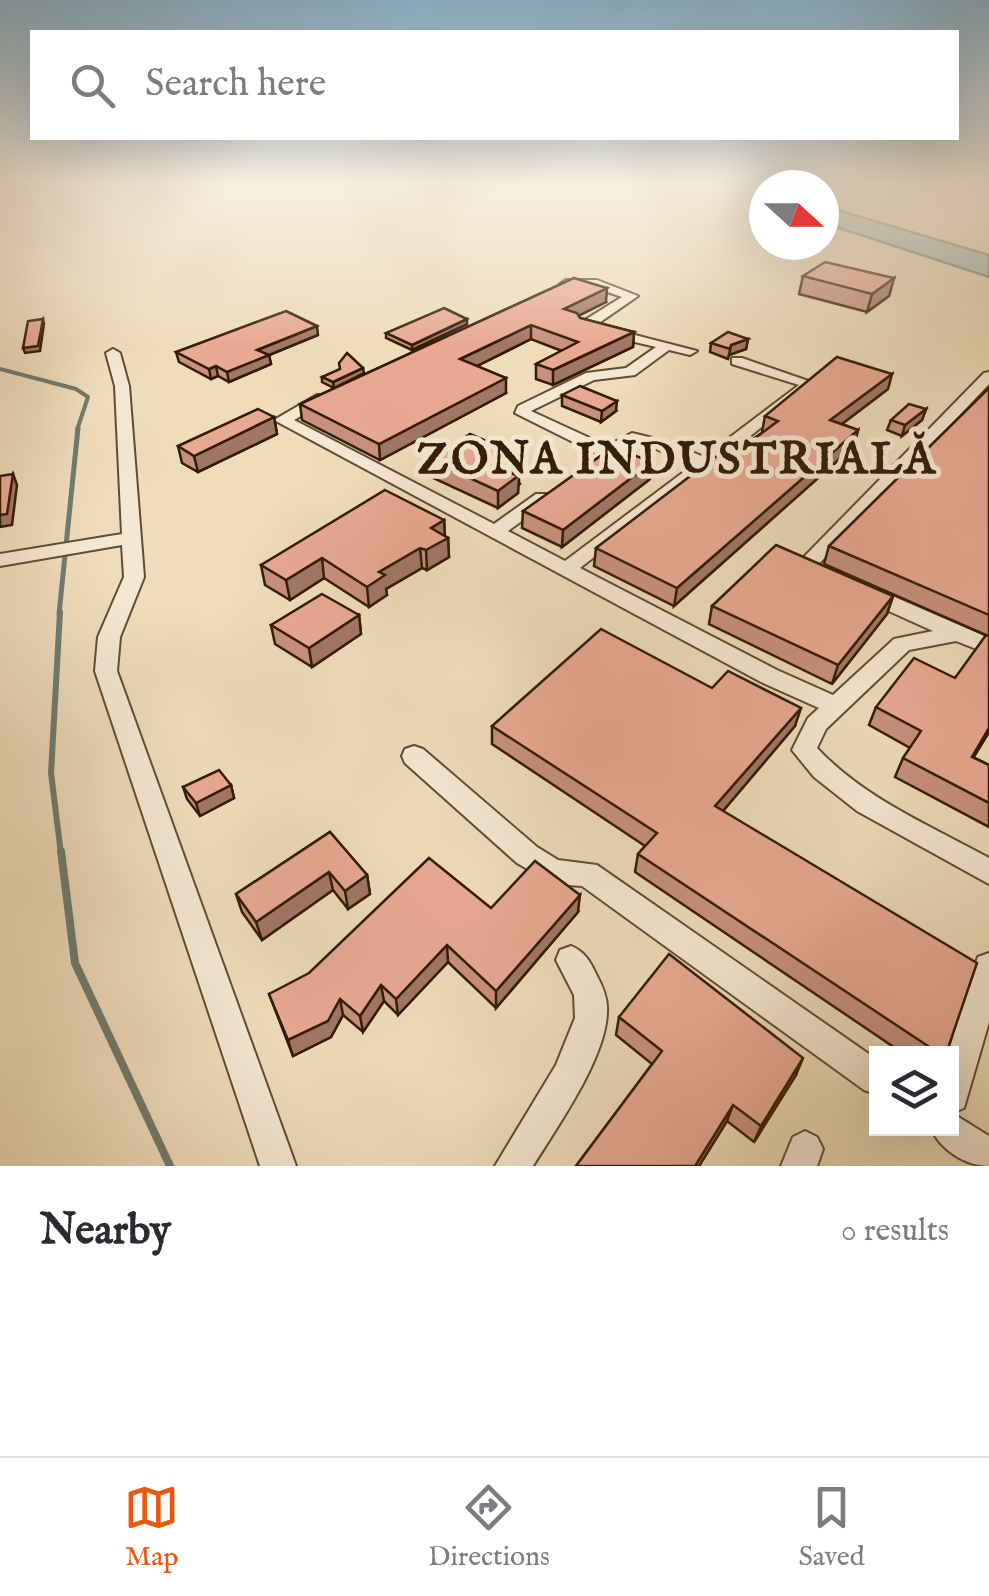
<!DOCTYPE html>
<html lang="en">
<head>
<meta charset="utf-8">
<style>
  body { margin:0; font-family:"IM FELL English",serif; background:#f2f2f3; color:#2b2b33 }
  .controls { position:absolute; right:30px; bottom:30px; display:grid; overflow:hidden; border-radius:0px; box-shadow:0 10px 40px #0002 }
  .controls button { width:90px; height:90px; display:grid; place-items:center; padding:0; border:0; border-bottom:2px solid #e1e1e2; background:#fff; color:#2b2b33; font:50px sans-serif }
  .compass { position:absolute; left:749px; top:170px; width:90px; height:90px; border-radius:50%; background:#fff; box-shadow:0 10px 40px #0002; rotate:111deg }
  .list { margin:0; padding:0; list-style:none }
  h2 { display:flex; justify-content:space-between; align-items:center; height:130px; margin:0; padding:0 40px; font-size:42px }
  h2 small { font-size:32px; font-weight:400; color:#7c7c81 }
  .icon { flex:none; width:55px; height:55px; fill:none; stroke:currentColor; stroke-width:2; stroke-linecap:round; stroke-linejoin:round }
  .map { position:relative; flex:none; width:989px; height:1166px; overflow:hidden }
  .search { position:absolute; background:#fff; box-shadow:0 10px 40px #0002; left:30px; right:30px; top:30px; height:110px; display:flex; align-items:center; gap:25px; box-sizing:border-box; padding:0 35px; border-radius:0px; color:#7c7c81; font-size:38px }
  .sheet { height:290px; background:#fff }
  nav { display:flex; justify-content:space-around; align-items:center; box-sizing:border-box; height:140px; border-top:2px solid #e1e1e2; background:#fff; font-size:28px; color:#7c7c81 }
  nav a { display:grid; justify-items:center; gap:5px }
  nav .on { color:#ea580c }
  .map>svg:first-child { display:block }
</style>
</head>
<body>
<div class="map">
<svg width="989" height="1166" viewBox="0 0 989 1166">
  <rect width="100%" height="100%" fill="#efdcbb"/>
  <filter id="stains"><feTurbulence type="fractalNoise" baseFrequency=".002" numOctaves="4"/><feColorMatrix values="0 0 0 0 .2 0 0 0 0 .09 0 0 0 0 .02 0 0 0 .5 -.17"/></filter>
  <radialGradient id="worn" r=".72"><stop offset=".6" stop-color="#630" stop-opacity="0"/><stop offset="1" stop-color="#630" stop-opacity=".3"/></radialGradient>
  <polygon fill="#9abbb4" stroke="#717b6e" stroke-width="2.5" points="824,206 989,255 989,277 824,223"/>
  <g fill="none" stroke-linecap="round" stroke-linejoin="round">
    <polyline stroke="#717b6e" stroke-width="4" points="0,369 76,389 88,397 77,430"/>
    <polyline stroke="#717b6e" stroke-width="5" points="59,614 78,428"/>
    <polyline stroke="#717b6e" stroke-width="6" points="60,612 51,773 61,854"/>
    <polyline stroke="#717b6e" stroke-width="8" points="61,851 75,963 170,1166"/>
    <defs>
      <g id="minor">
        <path d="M597,280L638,296L596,325L697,351L690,355L669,350L635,375L594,380L531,411L607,446L632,433L665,441L704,457L799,385L732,364V358H742L817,384L580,568L777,670L833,695L894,639L933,631L860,598L857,593L860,588H874L989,638V654L956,641L909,650L826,729L817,748C865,799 929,825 989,858V884L857,811L814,777L792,750L808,718L819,708L761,682L274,420L317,395H327V401L294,420L494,524L536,494H548L551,498L548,502L508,531L565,561L693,465L654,448L634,443L604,462H592L590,458L595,453L515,413L518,406L586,373L626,368L656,347L580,329V323L622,297L596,288H566L560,284L566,280Z"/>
        <polygon points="113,349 120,353 129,386 144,577 120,637 117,671 296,1166 260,1166 95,671 98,637 124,577 122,545 0,566 0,554 122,534 115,386 106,353"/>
        <polygon points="989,372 989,384 813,570 799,570 796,566 799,562 984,373"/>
        <polygon points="414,746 423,749 537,847 558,860 597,865 876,1059 876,1094 864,1090 582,886 553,884 517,863 405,763 402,756 405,749"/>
        <path d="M571,946C584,951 590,961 596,974C602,985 608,998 607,1011C607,1057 557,1127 533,1166H495L556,1065L575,1018L574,995L556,960L560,950Z"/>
        <path d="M989,953V1022L964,1108L952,1113L989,1136V1166C966,1166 940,1150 931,1128H952V1054H948L974,967L978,957Z"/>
        <polygon points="805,1131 817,1137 823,1149 817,1166 781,1166 793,1137"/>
      </g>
    </defs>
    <use href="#minor" stroke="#634c32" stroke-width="4"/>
    <use href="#minor" fill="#f5e8d3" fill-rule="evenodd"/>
  </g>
  <g fill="#c8917e" stroke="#341c04" stroke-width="2.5">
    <polygon points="803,276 894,278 889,296 867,312 799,294"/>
    <polygon points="574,278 606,302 578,316 580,318 634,332 633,347 553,385 536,379 536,364 562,351 531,339 477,366 506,393 380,460 302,420 300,404"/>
    <polygon points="467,324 412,350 386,338 386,333"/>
    <polygon points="318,335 269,355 271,364 229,382 218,376 211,379 179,362 176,352"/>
    <polygon points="748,339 746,349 729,355 728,359 710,352 711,343"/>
    <polygon points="364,373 334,388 322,382 322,377"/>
    <polygon points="989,388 989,732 973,757 989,765 989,827 895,777 903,758 910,748 869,725 876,707 955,678 988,636 824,564 829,546"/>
    <polygon points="888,389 842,424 858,430 854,446 674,606 594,566 596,548 763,432 762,432 765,416"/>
    <polygon points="562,395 616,411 601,422 562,406"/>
    <polygon points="926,409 922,420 902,436 887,430 891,420"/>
    <polygon points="274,417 277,434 198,472 182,463 178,446"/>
    <polygon points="430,460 507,461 520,484 518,485 518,493 498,508 431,477"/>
    <polygon points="650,479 562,547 522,528 523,511"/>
    <polygon points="444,520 445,536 448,538 449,557 427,570 422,568 386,589 387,595 369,607 324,578 290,600 265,585 261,565"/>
    <polygon points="893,596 887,614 832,684 709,624 712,606"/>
    <polygon points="359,615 361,634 312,667 275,644 271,625"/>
    <polygon points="712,688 795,726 723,811 946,1054 904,1054 635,872 638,854 645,846 492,744 492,726"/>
    <polygon points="231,785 234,798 200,816 187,799 183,787"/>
    <polygon points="330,832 367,875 370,894 348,909 333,890 262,940 242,912 236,894"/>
    <polygon points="491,908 578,912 496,1008 448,962 398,1015 384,1001 363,1032 343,1015 331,1037 293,1056 269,994"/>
    <polygon points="619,1017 796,1075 754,1142 727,1121 699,1166 576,1166 652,1064 616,1035"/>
  </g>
  <g fill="#a27667" stroke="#341c04" stroke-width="2.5">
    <polygon points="894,278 889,296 867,312 872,294"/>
    <polygon points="607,288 606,302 564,323 564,309"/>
    <polygon points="43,319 44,324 40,351 25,353 23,348"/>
    <polygon points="467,319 467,324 412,350 412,345"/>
    <polygon points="531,325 531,339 461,374 460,359"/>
    <polygon points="317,326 318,335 269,355 271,364 229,382 227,372 257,350"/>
    <polygon points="634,332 633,347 553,385 553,370"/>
    <polygon points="748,339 746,349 729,355 731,345"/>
    <polygon points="216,366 218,376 211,379 209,369"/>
    <polygon points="363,368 364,373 334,388 333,382"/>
    <polygon points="892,374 888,389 826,436 830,420"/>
    <polygon points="506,378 506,393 380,460 379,444"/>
    <polygon points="617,401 616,411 601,422 602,411"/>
    <polygon points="926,409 922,420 902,436 905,425"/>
    <polygon points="274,417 277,434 198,472 194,456"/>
    <polygon points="858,430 854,446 674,606 677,588"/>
    <polygon points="507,450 507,467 497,456"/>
    <polygon points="652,462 650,479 562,547 563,530"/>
    <polygon points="520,467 518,493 498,508 498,491 511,473"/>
    <polygon points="13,474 17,485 12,525 0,527 0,515"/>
    <polygon points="444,520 445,539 448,538 449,557 427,570 426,550 431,528"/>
    <polygon points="420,548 422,568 386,589 387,595 369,607 367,587 379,572"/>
    <polygon points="322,558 324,578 290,600 286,580"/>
    <polygon points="893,596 887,614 832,684 838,665"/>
    <polygon points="359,615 361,634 312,667 309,648"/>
    <polygon points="801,708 795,726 711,825 715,806"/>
    <polygon points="989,728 989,732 963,775 972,757"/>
    <polygon points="231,785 234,798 200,816 196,803"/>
    <polygon points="329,872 333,890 262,940 256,922"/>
    <polygon points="367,875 370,894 348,909 345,891"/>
    <polygon points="580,895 578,912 496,1008 496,991"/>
    <polygon points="447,945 448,962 398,1015 396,999"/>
    <polygon points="381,985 384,1001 363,1032 360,1016"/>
    <polygon points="340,999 343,1015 331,1037 293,1056 288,1040"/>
    <polygon points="803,1058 796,1075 754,1142 761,1126"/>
    <polygon points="733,1105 727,1121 699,1166 695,1166"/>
  </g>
  <g fill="#e8a993" stroke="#341c04" stroke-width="2.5">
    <polygon points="825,262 894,278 872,294 803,276"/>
    <polygon points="574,278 607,288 564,309 577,313 580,318 634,332 553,370 536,364 578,342 531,325 460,359 506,378 379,444 300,404"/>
    <polygon points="444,308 467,319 412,345 386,333"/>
    <polygon points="286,311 317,326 257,350 269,355 227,372 216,366 209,369 176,352"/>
    <polygon points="43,319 38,346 23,348 28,321"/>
    <polygon points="728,332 748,339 731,345 730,349 711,343"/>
    <polygon points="347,353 363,368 333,382 322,377 340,369 339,363"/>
    <polygon points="837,357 892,374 830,420 858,430 677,588 596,548 740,438 750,442 778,421 765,416"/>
    <polygon points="580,386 617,401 602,411 562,395"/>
    <polygon points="989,388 989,615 829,546"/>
    <polygon points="909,404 926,409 905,425 891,420"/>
    <polygon points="258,409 274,417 194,456 178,446"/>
    <polygon points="470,434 507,450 497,456 520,467 511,473 518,476 498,491 430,460"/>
    <polygon points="613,447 652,462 563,530 523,511"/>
    <polygon points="13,474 7,514 0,515 0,476"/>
    <polygon points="385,490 444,520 431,528 448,538 426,550 420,548 379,572 385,575 367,587 322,558 286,580 261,565"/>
    <polygon points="776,545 893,596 838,665 712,606"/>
    <polygon points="322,594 359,615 309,648 271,625"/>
    <polygon points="601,629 712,688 728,671 801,708 715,806 977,963 946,1054 940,1054 638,854 657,833 492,726"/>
    <polygon points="986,635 989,636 989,728 972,757 989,765 989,803 903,758 921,731 876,707 914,658 955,678"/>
    <polygon points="219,770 231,785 196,803 183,787"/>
    <polygon points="330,832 367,875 345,891 329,872 256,922 236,894"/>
    <polygon points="429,858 491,908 535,861 580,895 496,991 447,945 396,999 381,985 360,1016 340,999 328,1021 288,1040 269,994 309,973"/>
    <polygon points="669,954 803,1058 761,1126 733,1105 695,1166 576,1166 662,1051 619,1017"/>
  </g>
  <linearGradient id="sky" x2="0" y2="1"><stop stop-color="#89b7d3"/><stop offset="0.53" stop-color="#f8efe0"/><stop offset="1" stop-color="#f8efe0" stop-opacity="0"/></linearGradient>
  <rect width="989" height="344" fill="url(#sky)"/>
  <g text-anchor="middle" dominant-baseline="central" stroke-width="10" stroke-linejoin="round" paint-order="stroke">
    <g font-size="45" font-weight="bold" letter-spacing="2.5" fill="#341c04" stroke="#f5e8d3">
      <text x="677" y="460">ZONA INDUSTRIALĂ</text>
    </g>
  </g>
  <rect width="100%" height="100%" filter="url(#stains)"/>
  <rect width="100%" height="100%" fill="url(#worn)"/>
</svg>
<div class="controls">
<button><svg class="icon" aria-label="layers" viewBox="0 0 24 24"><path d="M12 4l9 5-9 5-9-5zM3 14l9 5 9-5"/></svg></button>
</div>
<svg class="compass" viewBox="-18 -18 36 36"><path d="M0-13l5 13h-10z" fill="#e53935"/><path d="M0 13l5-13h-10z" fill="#7c7c81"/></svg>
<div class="search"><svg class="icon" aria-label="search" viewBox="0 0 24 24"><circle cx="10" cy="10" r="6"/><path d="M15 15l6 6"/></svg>Search here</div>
</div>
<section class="sheet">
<h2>Nearby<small>0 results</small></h2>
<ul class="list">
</ul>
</section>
<nav>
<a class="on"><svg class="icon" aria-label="map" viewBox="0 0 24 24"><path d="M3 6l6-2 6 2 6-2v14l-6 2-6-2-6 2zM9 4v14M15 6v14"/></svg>Map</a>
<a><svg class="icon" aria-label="directions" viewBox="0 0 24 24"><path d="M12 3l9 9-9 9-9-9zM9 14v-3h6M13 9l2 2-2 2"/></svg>Directions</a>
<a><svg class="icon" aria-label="saved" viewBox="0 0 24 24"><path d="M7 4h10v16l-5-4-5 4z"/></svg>Saved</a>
</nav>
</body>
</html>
